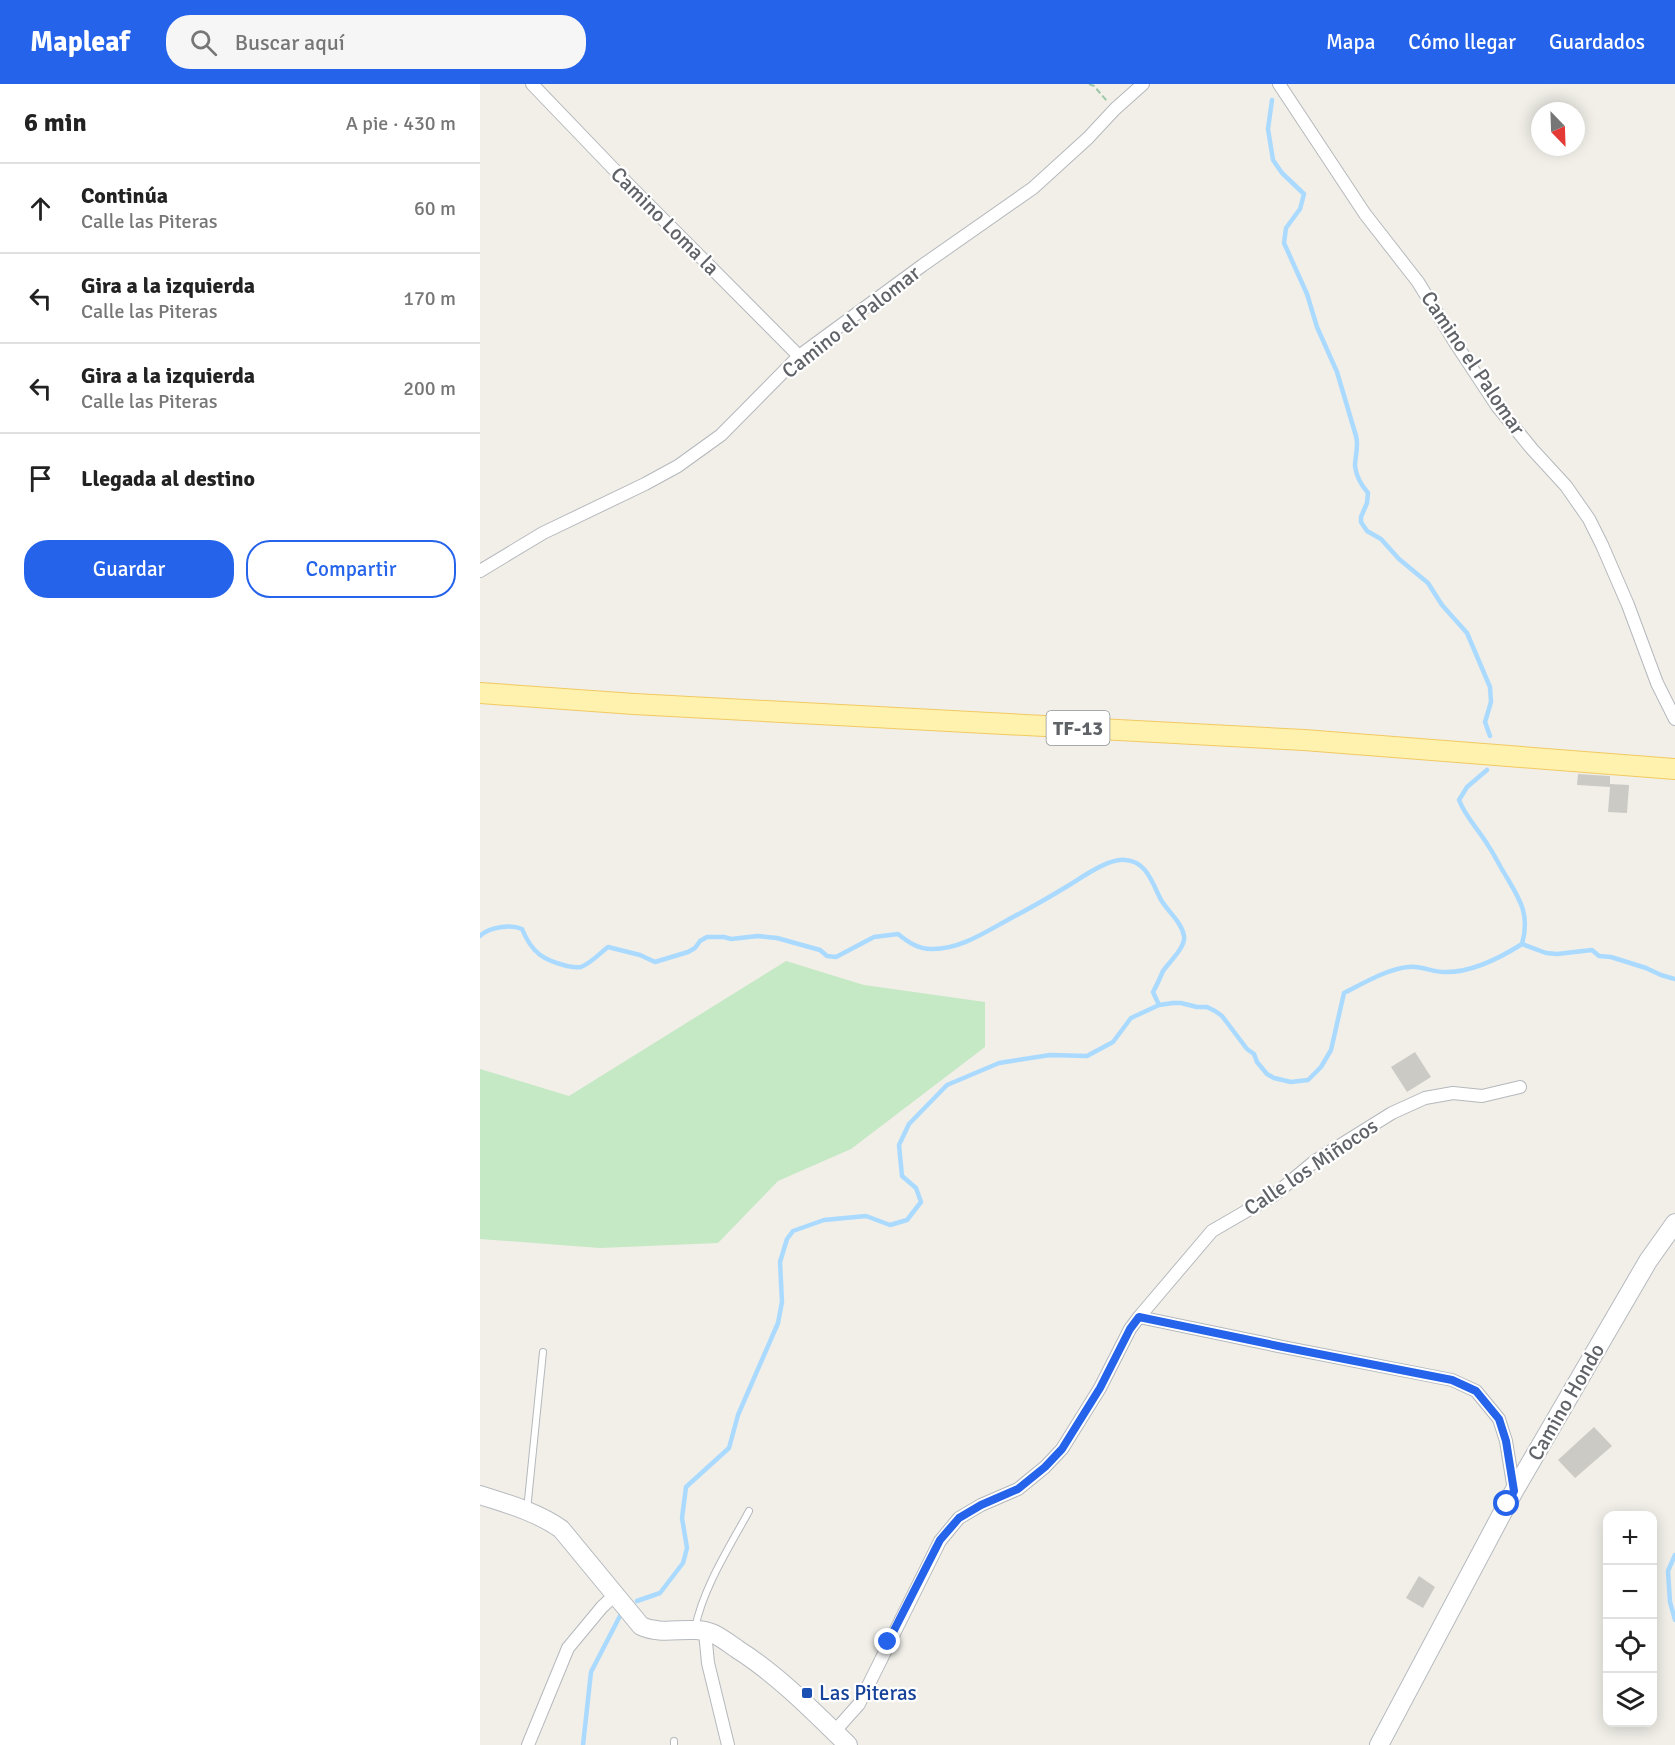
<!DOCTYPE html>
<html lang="es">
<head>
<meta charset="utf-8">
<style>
  body { margin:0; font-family:Signika,sans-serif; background:#f6f6f6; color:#222 }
  .controls { position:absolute; right:18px; bottom:18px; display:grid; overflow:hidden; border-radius:12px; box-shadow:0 3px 15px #0003 }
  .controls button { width:54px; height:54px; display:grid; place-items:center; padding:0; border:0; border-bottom:2px solid #e0e0e0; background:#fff; color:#222; font:30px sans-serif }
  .compass { position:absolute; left:1051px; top:18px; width:54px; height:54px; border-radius:50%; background:#fff; box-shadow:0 3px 15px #0003; rotate:157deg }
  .stop { position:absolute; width:18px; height:18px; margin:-14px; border:4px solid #2563eb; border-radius:50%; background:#fff }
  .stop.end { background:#2563eb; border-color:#fff; box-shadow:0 2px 6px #0008 }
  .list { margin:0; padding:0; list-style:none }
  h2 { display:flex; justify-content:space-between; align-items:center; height:78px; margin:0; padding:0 24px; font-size:26px }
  h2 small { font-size:20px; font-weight:400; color:#767676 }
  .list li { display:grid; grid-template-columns:39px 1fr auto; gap:18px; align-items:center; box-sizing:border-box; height:90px; padding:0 24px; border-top:2px solid #e0e0e0 }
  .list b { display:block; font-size:22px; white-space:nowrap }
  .list p { margin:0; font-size:20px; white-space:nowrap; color:#767676 }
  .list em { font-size:20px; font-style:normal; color:#767676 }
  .actions { display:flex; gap:12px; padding:18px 24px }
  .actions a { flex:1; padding:14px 0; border:2px solid #2563eb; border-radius:24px; text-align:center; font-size:21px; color:#2563eb }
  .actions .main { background:#2563eb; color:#fff }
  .icon { flex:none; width:33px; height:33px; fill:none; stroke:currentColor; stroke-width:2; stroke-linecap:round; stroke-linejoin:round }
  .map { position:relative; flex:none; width:1195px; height:1661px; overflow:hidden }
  header { display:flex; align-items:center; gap:36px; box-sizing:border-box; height:84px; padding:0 30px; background:#2563eb; color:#fff }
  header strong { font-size:28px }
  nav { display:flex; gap:33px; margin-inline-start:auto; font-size:21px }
  .search { width:420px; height:54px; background:#f6f6f6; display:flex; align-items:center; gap:15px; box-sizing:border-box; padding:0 21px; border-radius:24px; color:#767676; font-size:22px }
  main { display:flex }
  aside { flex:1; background:#fff }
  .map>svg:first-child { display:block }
</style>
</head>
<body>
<header>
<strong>Mapleaf</strong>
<div class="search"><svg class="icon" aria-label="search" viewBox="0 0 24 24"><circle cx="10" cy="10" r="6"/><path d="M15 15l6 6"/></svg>Buscar aquí</div>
<nav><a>Mapa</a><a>Cómo llegar</a><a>Guardados</a></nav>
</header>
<main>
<aside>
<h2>6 min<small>A pie · 430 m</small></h2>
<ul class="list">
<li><svg class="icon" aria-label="ahead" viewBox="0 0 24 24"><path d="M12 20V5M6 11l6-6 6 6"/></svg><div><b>Continúa</b><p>Calle las Piteras</p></div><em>60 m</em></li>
<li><svg class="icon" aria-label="left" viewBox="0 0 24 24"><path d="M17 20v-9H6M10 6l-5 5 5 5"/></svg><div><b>Gira a la izquierda</b><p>Calle las Piteras</p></div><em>170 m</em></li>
<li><svg class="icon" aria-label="left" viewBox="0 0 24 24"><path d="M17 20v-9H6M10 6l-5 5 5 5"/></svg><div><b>Gira a la izquierda</b><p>Calle las Piteras</p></div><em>200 m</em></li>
<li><svg class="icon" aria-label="arrive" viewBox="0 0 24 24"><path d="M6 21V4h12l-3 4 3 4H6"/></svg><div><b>Llegada al destino</b></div></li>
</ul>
<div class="actions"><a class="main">Guardar</a><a>Compartir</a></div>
</aside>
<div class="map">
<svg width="1195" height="1661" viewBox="0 0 1195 1661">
  <rect width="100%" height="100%" fill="#f1efe8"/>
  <polygon fill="#c5e8c5" points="306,877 384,901 505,918 505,963 371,1065 298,1097 238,1159 120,1164 0,1155 0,985 89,1012"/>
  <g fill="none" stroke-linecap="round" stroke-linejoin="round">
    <g stroke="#aadaff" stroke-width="4.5">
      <path d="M792,16L788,45L793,76L802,89L824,110L820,125L806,144L804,159L827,210L837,243L857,288L876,352C879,362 875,372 875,382C876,392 882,402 888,409L887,419L881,433V438L887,447L901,455L919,475L948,499L962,521L987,549L1010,603L1011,618L1005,638L1010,652"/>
      <path d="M1007,686L987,703L979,716C986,734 1000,747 1009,763C1014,770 1018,779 1023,787C1038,813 1051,828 1042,860"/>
      <path d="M0,852C9,843 31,840 42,845C52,869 63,876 87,882C92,883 96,884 101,883C111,879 119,870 128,863L160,871L175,878L208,868L215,864L220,857L227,853H244L251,855L278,852L297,854L340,866L347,872L356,873L394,853L418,850C428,858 438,865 451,865C481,866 510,845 535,832C554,822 573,811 591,800C604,792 629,774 645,776C666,777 672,798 680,814C686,826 702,838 704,852C706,863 689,878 683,887C680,894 677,901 673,908L679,921"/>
      <polyline points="1195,1471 1188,1487 1190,1518 1195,1536"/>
      <path d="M157,1517L180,1509L203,1479L207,1464L202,1434L206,1403L249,1364L258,1331L298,1239L302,1218L300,1178L307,1155L313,1147L344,1136L386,1132L410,1141L427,1136L441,1118L436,1104L422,1092L419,1061L429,1040L467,1001L519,979L570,971L607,972L633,958L651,934L679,921L693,919H701L717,923H727L735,927L742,932L767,965L774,970L777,978L787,990L794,994L811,998L828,996L841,983L851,966L864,909C882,900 907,885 928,883C940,881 952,888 964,888C992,889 1020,874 1042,860L1066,869L1077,870L1112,866L1119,872L1131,873L1166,884L1181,891L1195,895"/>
      <polyline points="103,1661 111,1588 141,1530"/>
    </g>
  </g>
  <g fill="#cccac5">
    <polygon points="1098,690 1130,692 1130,700 1149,701 1147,729 1128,728 1130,703 1097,701"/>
    <polygon points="935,968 951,993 927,1008 911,983"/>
    <polygon points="1114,1343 1132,1362 1095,1394 1078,1376"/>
    <polygon points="939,1492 955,1503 943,1524 926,1514"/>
  </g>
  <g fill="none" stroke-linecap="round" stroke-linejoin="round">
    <defs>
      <g id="lane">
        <polyline points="47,1426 63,1268"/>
        <path d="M215,1544C224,1502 249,1464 269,1427"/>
        <polyline points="194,1661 194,1657"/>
      </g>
      <g id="street">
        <polyline points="52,0 150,102 319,272"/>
        <polyline points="799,0 885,130 938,198 976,260 1017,322 1052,365 1086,402 1109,435 1122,461 1148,521 1177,599 1195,635"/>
        <polyline points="0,487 63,449 165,400 198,382 241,351 319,272 443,181 553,104 608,54 635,25 663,0"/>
        <polyline points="659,1233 732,1147 794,1111 835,1077 912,1029 945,1014 973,1009 1002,1012 1040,1003"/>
        <polyline points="225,1548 228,1579 248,1661"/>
        <polyline points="354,1648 379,1620 460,1457 479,1434 501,1421 538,1405 565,1383 582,1365 620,1304 650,1245 659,1233 803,1263 972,1296 996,1307 1019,1335 1026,1357 1034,1406"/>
        <polyline points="48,1661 88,1564 122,1523 135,1511"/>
      </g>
      <g id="secondary">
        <path d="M0,1411C28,1420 57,1428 81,1445L161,1542C184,1553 211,1540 234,1550C242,1554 250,1560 257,1565C298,1591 333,1627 368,1661"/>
        <polyline points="899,1661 1034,1407 1168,1177 1195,1139"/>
      </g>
      <polyline id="primary" points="0,609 154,620 824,656 1195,685"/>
    </defs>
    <use href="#lane" stroke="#b5b8bc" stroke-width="8"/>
    <use href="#street" stroke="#b5b8bc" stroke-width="14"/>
    <use href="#secondary" stroke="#b6babf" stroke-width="20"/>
    <use href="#primary" stroke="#f2c960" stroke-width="22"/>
    <polyline stroke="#9cc7a9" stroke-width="2" stroke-dasharray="6 3" stroke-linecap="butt" points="609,0 614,2 627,17"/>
    <use href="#lane" stroke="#fff" stroke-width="6"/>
    <use href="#street" stroke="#fff" stroke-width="12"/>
    <use href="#secondary" stroke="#fff" stroke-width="18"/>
    <use href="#primary" stroke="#fff2af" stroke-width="20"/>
  </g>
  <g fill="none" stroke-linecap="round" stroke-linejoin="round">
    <polyline stroke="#2563eb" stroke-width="8" points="408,1558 460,1456 479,1434 501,1421 538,1405 565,1383 582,1365 620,1304 650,1245 659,1233 803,1263 972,1296 996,1307 1019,1335 1026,1357 1034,1407 1027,1420"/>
  </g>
  <rect fill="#1a4fb4" stroke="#fff" stroke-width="2" x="321" y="1603" width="12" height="12" rx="3"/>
  <g text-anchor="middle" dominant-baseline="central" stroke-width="4.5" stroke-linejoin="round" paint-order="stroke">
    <rect fill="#fff" stroke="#8f9295" stroke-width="1.5" x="566.5" y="627" width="63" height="34" rx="4.5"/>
    <g font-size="20" font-weight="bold" fill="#5f6368">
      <text x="598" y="644">TF-13</text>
    </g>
    <g font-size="21" fill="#5f6368" stroke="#fff">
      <text transform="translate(185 137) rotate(45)">Camino Loma la</text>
      <text transform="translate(371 238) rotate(-38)">Camino el Palomar</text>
      <text transform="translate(993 279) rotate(56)">Camino el Palomar</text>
      <text transform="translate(831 1083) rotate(-34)">Calle los Miñocos</text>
      <text transform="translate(1086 1318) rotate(-60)">Camino Hondo</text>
    </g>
    <g font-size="21" fill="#164399" stroke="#fff" text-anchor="start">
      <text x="339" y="1609">Las Piteras</text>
    </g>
  </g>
</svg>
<div class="controls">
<button>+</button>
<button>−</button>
<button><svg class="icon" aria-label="locate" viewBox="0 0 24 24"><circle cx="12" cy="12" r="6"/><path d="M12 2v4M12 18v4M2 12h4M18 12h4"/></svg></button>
<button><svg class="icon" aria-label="layers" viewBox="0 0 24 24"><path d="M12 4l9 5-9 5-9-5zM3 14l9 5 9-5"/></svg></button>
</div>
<svg class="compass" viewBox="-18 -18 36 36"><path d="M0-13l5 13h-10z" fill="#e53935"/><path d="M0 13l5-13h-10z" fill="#767676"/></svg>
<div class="stop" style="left:1027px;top:1420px"></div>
<div class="stop end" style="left:408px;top:1558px"></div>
</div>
</main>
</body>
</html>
